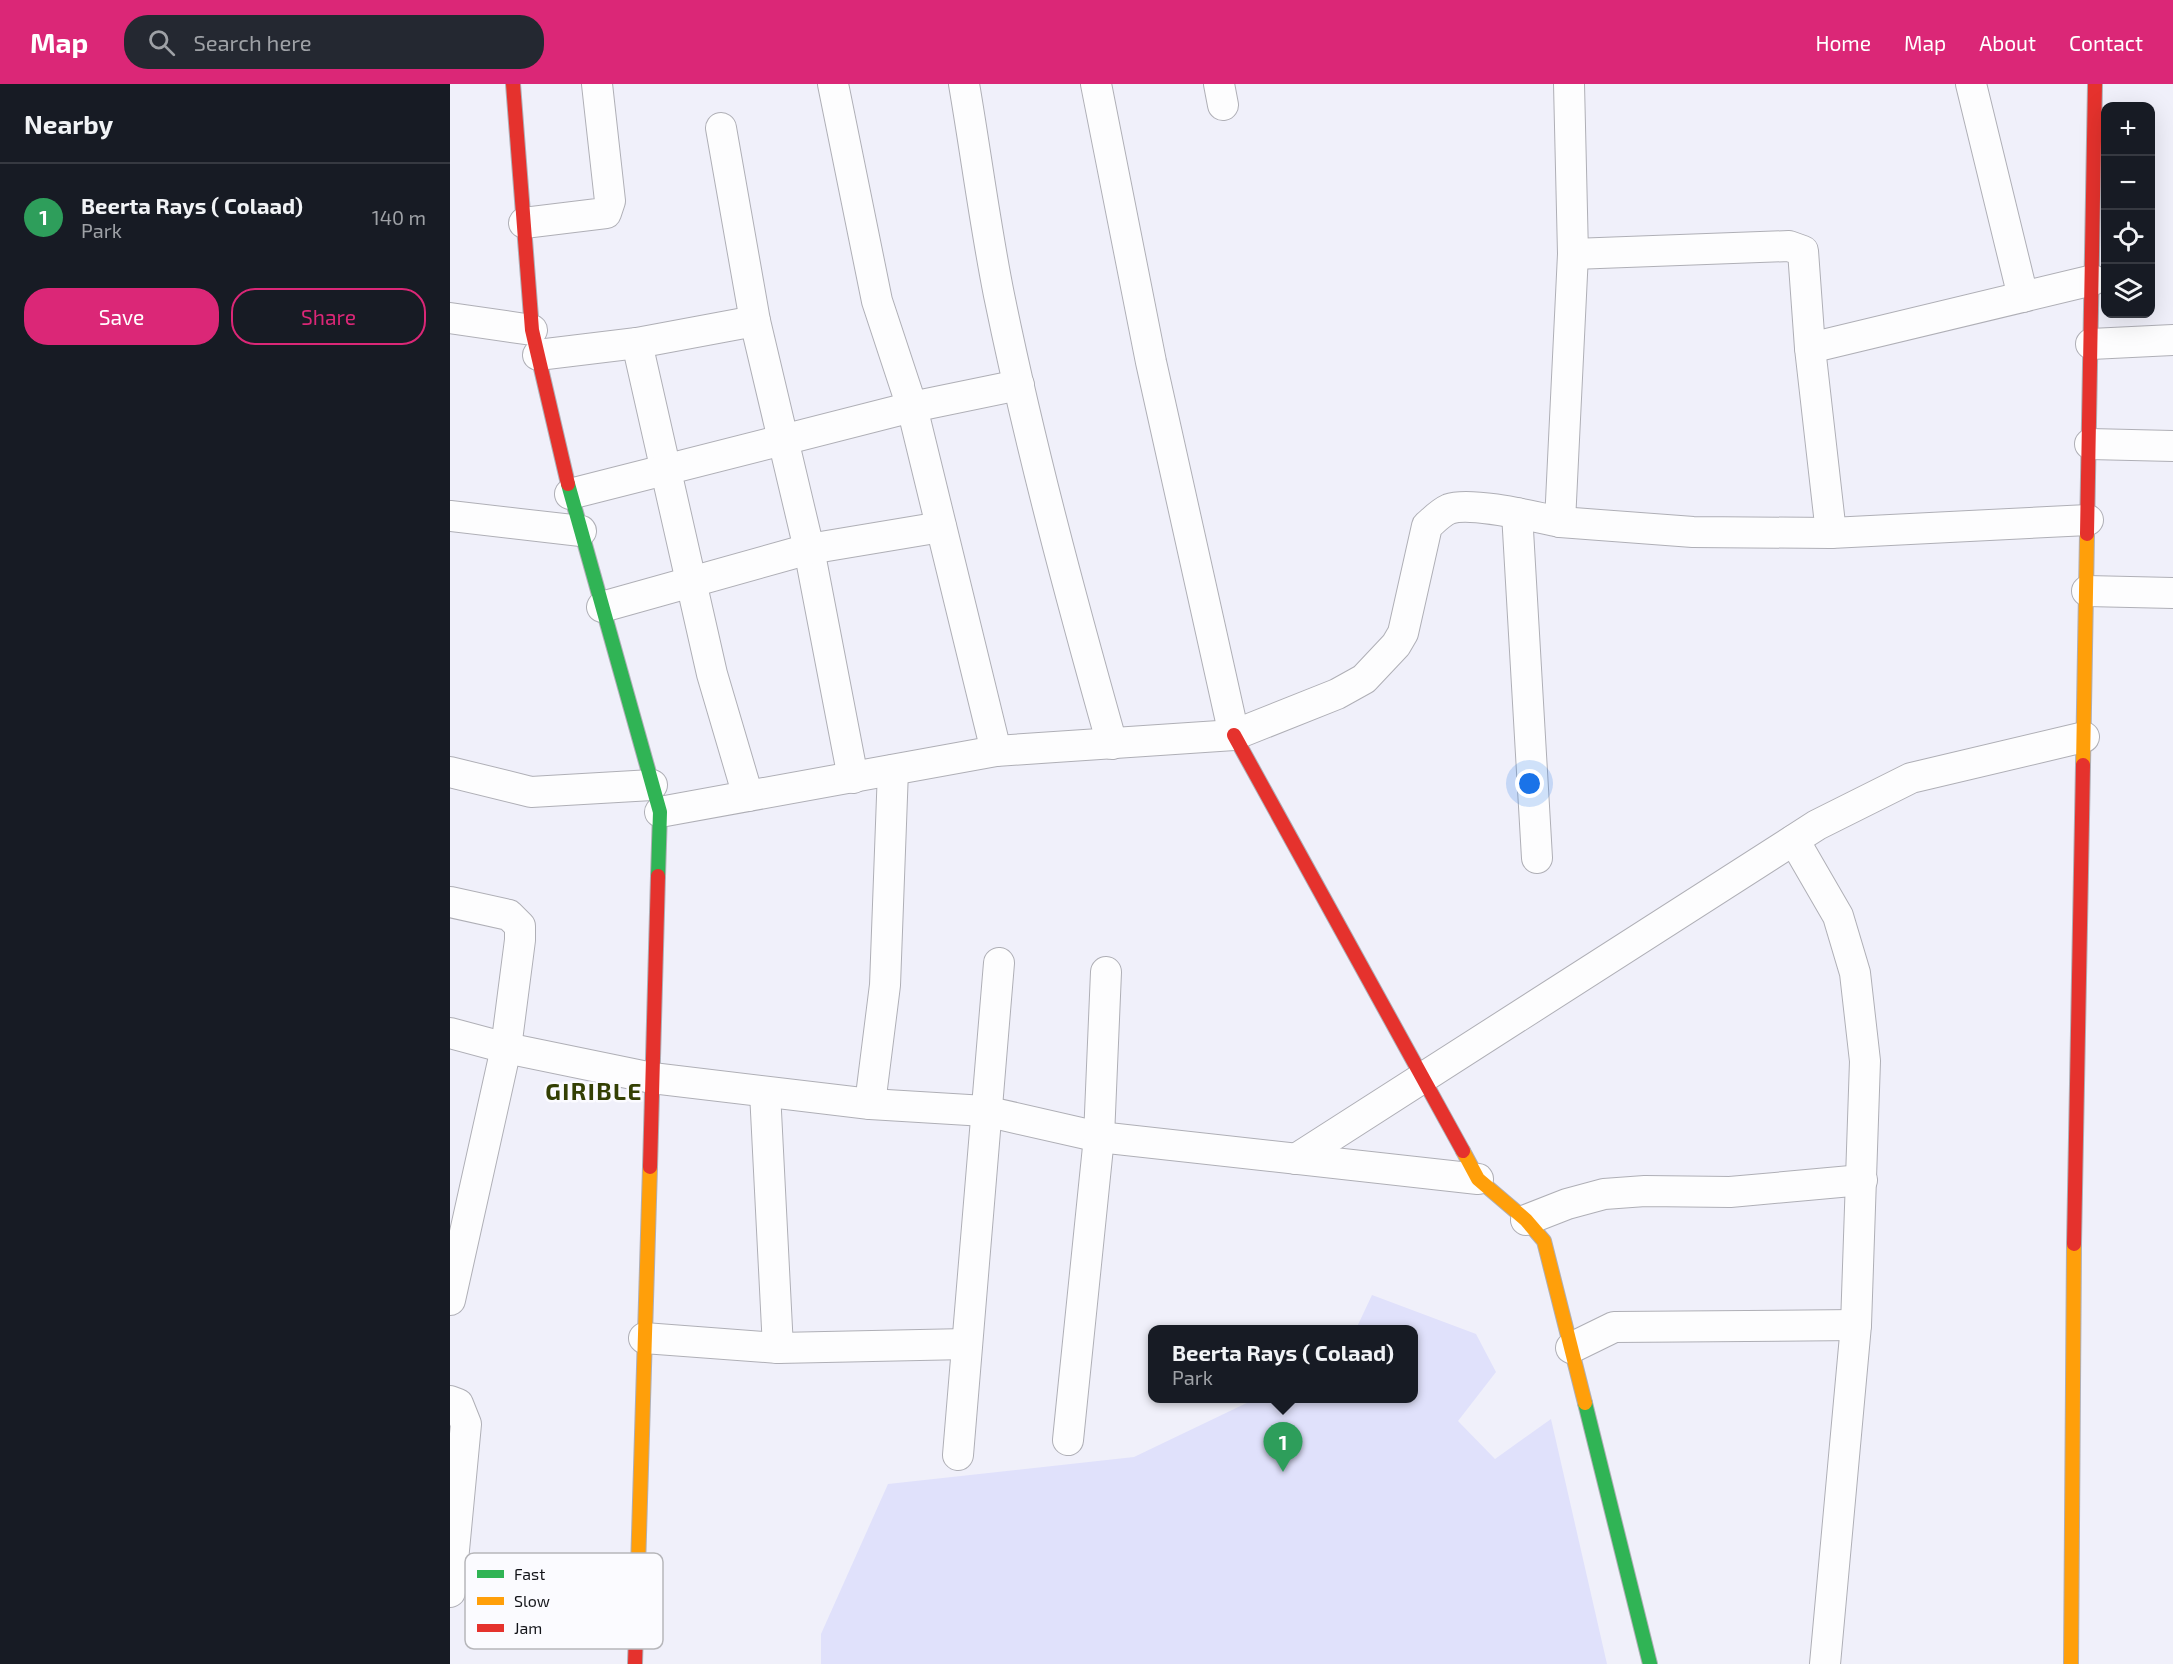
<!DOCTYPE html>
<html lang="en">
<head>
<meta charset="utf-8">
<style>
  body { margin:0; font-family:"Exo 2",sans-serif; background:#242831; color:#f1f3f6 }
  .controls { position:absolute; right:18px; top:18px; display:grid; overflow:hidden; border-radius:12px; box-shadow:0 6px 24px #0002 }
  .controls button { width:54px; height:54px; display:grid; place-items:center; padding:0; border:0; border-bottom:2px solid #363941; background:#171b24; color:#f1f3f6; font:30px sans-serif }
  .you { position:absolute; left:1080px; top:700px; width:21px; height:21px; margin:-15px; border:4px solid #fff; border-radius:50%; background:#1a73e8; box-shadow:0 0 0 9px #1a73e833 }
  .badge { display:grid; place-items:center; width:39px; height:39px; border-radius:50%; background:#db2777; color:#fff; font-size:20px; font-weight:700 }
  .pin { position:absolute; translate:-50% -50px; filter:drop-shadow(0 2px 3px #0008) }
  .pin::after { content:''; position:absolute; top:32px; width:21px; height:18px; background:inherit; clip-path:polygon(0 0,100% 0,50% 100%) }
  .popup { position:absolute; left:698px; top:1241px; width:270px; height:78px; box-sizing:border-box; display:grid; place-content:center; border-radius:12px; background:#171b24; filter:drop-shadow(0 2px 4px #0005); font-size:20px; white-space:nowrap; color:#9ea1a6 }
  .popup b { font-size:22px; color:#f1f3f6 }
  .popup::after { content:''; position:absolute; left:50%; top:100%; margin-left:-12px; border:12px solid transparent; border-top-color:#171b24 }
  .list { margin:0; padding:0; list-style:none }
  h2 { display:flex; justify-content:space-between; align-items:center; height:78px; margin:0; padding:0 24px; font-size:26px }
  h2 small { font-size:20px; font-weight:400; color:#9ea1a6 }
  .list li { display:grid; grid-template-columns:39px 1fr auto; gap:18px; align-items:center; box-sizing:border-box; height:108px; padding:0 24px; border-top:2px solid #363941 }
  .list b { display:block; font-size:22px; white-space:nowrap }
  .list p { margin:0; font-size:20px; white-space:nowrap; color:#9ea1a6 }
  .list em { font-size:20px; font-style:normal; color:#9ea1a6 }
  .actions { display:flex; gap:12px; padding:18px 24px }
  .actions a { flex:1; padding:14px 0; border:2px solid #db2777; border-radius:24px; text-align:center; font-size:21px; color:#db2777 }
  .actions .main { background:#db2777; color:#fff }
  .icon { flex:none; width:33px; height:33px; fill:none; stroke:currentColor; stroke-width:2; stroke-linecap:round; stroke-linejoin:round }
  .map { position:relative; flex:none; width:1723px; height:1580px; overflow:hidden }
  header { display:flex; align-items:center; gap:36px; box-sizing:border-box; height:84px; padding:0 30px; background:#db2777; color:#fff }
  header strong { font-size:28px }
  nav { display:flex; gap:33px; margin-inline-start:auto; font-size:21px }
  .search { width:420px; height:54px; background:#242831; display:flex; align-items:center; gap:15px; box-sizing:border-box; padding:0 21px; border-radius:24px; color:#9ea1a6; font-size:22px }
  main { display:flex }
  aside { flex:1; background:#171b24 }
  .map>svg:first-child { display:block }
</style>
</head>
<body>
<header>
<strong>Map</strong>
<div class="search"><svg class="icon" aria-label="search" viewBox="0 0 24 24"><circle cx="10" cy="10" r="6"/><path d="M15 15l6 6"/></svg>Search here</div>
<nav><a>Home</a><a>Map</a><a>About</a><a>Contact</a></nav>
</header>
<main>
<aside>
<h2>Nearby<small></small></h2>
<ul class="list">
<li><span class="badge" style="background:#2e9e5b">1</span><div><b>Beerta Rays ( Colaad)</b><p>Park</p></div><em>140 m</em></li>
</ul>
<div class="actions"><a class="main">Save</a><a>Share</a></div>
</aside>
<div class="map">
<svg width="1723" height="1580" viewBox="0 0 1723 1580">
  <rect width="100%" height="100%" fill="#f0f0fa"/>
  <polygon fill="#e0e1fb" points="922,1211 1026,1250 1046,1288 1008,1337 1045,1375 1101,1335 1157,1580 371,1580 371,1550 438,1400 684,1373 805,1315 964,1314 964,1246 906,1245"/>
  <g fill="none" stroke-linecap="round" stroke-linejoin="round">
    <defs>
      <g id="street">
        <polyline points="383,0 427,217 462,323 546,667"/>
        <path d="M514,0C526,70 535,141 549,211C580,362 620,511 662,660"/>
        <polyline points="646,0 701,278 784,651"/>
        <polyline points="769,0 773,21"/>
        <polyline points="1521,0 1573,213"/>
        <polyline points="271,44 305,237 359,465 403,694"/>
        <polyline points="74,139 156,129 160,117 147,0"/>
        <polyline points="1123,170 1339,162 1353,167 1360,264 1381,449"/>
        <polyline points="0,234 82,246"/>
        <polyline points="187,259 262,590 298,712"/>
        <polyline points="1641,260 1723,256"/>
        <polyline points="1360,264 1643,196"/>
        <polyline points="88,271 187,259 305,237"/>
        <polyline points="1640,360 1723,362"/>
        <polyline points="120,410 462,323 569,301"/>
        <polyline points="1067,429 1087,774"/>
        <polyline points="0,432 131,447"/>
        <polyline points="1110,438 1243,448 1381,449 1638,436"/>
        <polyline points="1637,507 1723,509"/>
        <polyline points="152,523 359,465 491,443"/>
        <polyline points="0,688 81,708 202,701"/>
        <path d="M210,728L546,667L784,651L887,610L914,595L946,561L953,549L977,442C984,436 990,429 999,425C1020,417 1086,433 1110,438L1123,170L1119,0"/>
        <polyline points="1344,756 1388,832 1405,889 1415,977 1406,1241 1375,1580"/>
        <polyline points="0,818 59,831 70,842 70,856 56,964 0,1216"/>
        <polyline points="0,949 56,964 202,994 420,1020 535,1027 649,1053 1028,1095"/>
        <polyline points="315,1008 328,1264"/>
        <polyline points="420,1020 435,901 443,686"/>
        <polyline points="846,1075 1367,741 1461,694 1634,653"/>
        <polyline points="1076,1136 1117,1120 1154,1110 1195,1107 1280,1108 1412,1096"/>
        <polyline points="194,1254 328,1264 517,1260"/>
        <polyline points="1121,1264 1164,1243 1406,1241"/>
        <polyline points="0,1317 8,1320 16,1340 0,1508"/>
        <polyline points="618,1356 649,1053 656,888"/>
        <polyline points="508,1371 549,879"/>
      </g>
      <g id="fast">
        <polyline points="118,400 210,728 208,792"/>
        <polyline points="1135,1319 1200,1580"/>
      </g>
      <g id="slow">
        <polyline points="1633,681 1637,450"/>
        <polyline points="1013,1067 1028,1095 1076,1136 1094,1157 1135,1319"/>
        <polyline points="188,1484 200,1083"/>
        <polyline points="1621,1580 1624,1160"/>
      </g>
      <g id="jam">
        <polyline points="63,0 82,246 118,400"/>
        <polyline points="1637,450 1645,0"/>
        <polyline points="784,651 1013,1067"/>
        <polyline points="200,1083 208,792"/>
        <polyline points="1624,1160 1633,681"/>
        <polyline points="185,1580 188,1484"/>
      </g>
    </defs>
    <use href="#street" stroke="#afafb6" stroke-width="32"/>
    <use href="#fast" stroke="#afafb6" stroke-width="16"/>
    <use href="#slow" stroke="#afafb6" stroke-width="16"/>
    <use href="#jam" stroke="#afafb6" stroke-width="16"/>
    <use href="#street" stroke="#fdfdfe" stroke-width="30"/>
    <use href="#fast" stroke="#30b455" stroke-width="14"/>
    <use href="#slow" stroke="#ff9f0a" stroke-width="14"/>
    <use href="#jam" stroke="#e5322d" stroke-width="14"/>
  </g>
  <g text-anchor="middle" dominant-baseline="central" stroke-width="5" stroke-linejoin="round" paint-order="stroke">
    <g font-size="24" font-weight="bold" letter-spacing="1.5" fill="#333f03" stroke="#fbfbff">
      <text x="144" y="1006">GIRIBLE</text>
    </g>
  </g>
  <rect x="15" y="1469" width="198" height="96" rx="9" fill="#fbfbff" stroke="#b6b6ba" stroke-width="1.5"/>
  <rect x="27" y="1486" width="27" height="8" fill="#30b455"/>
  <rect x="27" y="1513" width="27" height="8" fill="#ff9f0a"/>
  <rect x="27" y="1540" width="27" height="8" fill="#e5322d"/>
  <g font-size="16" fill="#14151a">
    <text x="64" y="1496">Fast</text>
    <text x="64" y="1523">Slow</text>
    <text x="64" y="1550">Jam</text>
  </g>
</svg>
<div class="controls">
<button>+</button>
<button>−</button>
<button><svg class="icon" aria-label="locate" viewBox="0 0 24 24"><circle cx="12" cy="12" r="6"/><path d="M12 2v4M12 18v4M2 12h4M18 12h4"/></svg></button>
<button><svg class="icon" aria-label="layers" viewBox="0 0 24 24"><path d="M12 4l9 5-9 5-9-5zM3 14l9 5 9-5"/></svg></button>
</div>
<div class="you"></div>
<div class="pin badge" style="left:833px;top:1388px;background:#2e9e5b">1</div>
<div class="popup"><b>Beerta Rays ( Colaad)</b>Park</div>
</div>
</main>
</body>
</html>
